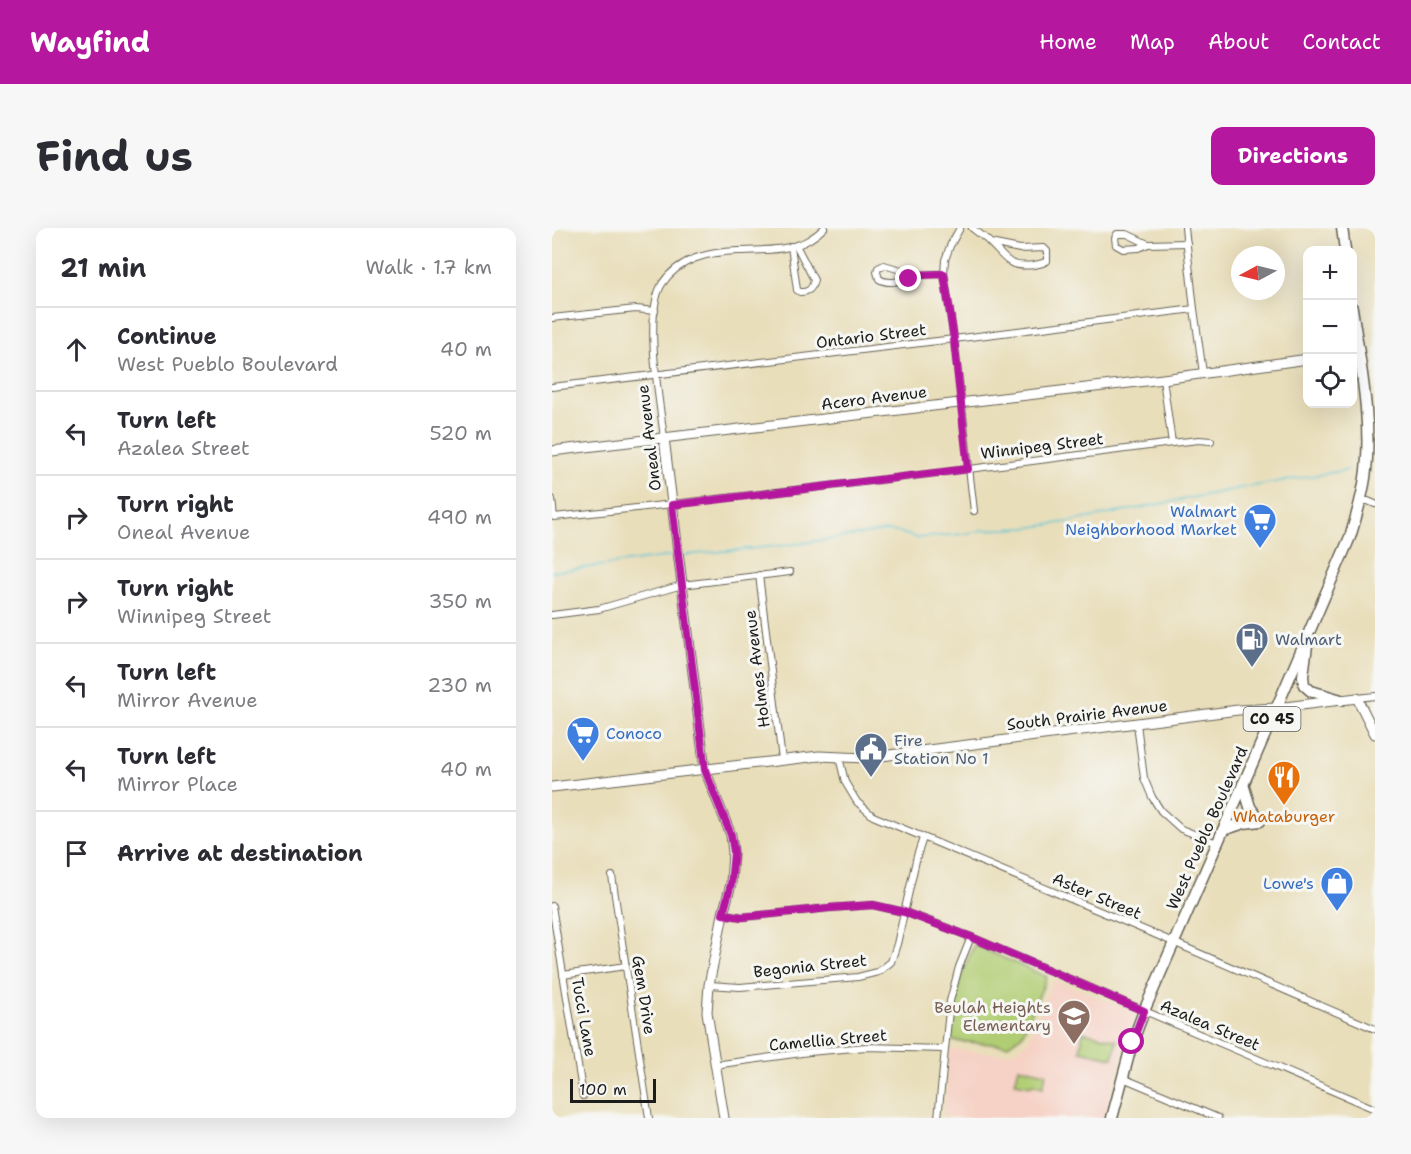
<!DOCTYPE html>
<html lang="en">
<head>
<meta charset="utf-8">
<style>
  body { margin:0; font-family:"Shantell Sans",sans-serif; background:#f7f7f7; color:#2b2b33 }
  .controls { position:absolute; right:18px; top:18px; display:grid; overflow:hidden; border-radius:12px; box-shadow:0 6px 24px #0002 }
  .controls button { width:54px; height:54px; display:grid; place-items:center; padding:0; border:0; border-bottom:2px solid #e1e1e2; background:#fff; color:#2b2b33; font:30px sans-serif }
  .compass { position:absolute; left:679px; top:18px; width:54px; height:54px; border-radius:50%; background:#fff; box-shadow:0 6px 24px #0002; rotate:263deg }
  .scale { position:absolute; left:18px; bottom:15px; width:86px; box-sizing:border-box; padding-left:6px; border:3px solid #1c1c1c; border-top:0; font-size:16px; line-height:21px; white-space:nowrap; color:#1c1c1c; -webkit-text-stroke:4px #f6f6f2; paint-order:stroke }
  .stop { position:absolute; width:18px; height:18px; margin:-14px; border:4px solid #b5179e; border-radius:50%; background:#fff }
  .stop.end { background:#b5179e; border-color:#fff; box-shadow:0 2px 6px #0008 }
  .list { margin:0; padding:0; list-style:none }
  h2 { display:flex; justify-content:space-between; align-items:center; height:78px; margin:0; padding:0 24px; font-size:26px }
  h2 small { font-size:20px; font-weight:400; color:#7c7c81 }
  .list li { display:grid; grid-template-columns:39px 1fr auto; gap:18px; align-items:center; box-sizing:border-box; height:84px; padding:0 24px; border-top:2px solid #e1e1e2 }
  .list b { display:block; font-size:22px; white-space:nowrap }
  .list p { margin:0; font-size:20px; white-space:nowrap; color:#7c7c81 }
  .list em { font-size:20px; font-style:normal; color:#7c7c81 }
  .icon { flex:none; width:33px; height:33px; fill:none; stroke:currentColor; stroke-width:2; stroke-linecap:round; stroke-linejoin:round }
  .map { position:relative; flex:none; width:823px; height:890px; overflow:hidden; border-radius:12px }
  header { display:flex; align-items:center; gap:36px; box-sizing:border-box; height:84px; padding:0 30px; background:#b5179e; color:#fff }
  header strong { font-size:28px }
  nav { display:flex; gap:33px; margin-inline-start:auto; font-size:21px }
  .intro { display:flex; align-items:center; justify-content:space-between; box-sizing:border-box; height:144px; padding:0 36px }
  h1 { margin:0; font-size:42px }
  .button { padding:15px 27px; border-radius:12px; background:#b5179e; color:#fff; font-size:21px; font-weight:700 }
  main { display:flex; gap:36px; padding:0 36px }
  aside { flex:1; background:#fff; border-radius:12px; box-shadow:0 6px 24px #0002 }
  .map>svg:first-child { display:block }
</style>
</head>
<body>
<header>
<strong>Wayfind</strong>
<nav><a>Home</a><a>Map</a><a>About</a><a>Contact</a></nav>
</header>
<div class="intro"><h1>Find us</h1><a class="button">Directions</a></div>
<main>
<aside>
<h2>21 min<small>Walk · 1.7 km</small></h2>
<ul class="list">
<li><svg class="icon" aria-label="ahead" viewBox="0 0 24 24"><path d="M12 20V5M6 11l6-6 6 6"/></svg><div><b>Continue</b><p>West Pueblo Boulevard</p></div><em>40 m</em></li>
<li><svg class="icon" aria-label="left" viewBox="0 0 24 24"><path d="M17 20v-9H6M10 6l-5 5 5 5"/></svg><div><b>Turn left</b><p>Azalea Street</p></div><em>520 m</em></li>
<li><svg class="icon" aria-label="right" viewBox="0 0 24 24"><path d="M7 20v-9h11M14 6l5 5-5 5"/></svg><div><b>Turn right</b><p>Oneal Avenue</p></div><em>490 m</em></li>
<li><svg class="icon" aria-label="right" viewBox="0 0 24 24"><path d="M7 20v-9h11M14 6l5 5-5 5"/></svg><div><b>Turn right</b><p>Winnipeg Street</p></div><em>350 m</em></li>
<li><svg class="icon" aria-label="left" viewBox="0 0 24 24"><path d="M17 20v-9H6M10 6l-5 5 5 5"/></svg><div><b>Turn left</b><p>Mirror Avenue</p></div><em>230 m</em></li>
<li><svg class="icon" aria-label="left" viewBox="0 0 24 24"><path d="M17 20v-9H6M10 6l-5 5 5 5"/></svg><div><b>Turn left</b><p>Mirror Place</p></div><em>40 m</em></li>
<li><svg class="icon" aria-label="arrive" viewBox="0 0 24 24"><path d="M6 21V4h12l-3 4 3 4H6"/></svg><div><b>Arrive at destination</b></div></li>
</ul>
</aside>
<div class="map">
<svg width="823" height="890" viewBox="0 0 823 890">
  <rect width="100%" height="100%" fill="#f6f6f2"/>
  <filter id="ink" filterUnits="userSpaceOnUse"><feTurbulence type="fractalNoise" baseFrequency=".0167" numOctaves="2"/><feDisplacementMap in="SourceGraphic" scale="12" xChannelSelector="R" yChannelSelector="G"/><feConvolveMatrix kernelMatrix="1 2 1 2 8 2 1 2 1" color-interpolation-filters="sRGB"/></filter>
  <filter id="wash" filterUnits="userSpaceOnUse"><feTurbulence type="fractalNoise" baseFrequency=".008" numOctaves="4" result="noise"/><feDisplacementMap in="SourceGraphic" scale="24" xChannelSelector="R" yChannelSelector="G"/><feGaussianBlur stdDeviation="1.35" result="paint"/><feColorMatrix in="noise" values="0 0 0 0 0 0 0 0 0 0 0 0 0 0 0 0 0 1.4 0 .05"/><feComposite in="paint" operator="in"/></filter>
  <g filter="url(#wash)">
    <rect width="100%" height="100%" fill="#e9deba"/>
    <polygon fill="#f6d1c5" points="503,752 579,783 582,787 552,890 407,890 392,888 397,821 448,826 465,822 476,813 501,753"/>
    <g fill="#b1cd73" stroke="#667448" stroke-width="1.5">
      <polygon points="422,717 495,749 470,807 456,817 400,813 399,802 408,751"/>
      <polygon points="531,804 565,812 561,830 528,823"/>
      <polygon points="467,839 494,845 491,859 480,856 479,858 463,855"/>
    </g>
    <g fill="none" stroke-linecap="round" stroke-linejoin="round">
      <g stroke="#5ac4d5" stroke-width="1.5">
        <polyline points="133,327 237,317 334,303 347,304 365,310 411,306 431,302 474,300 522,293 684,261 795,242"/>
        <polyline points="0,344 120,328"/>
      </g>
    </g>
  </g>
  <g filter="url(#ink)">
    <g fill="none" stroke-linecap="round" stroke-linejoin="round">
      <defs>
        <g id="street">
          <polyline points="408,0 398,18 393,32 392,46 402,111 422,283"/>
          <path d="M420,0C426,5 433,9 438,15C455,31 455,40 482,37C487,36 490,36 495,33V23L492,20L468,21L438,15"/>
          <polyline points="633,0 642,81 651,145"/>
          <polyline points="596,16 575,6 565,6 563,10 564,17 571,21 587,20 596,16 635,15"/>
          <path d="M239,18L245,62L248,64C257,64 260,61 262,52L244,17"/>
          <path d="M366,47L332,37L326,40L325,44L327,51C340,59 355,49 368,47C376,46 385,46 392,46"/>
          <polyline points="0,90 84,81 103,83"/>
          <polyline points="611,151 620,215"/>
          <polyline points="0,159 402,111 642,81"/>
          <path d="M112,210C108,174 91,87 110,56C127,30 157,24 186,23C208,22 240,23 258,11C263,8 268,4 272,0"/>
          <path d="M0,271L2,289C209,267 414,242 620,215L647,212L659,213"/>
          <polyline points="808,273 816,273 823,276"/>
          <polyline points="207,347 230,532"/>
          <polyline points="0,387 47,381 130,357 238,344"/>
          <polyline points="805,470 823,468"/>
          <polyline points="585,496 592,550 600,569 609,583 629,601 665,615"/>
          <polyline points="287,529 293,554 305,574 321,588 614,711 823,801"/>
          <polyline points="60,648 97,890"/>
          <polyline points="0,678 31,868"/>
          <polyline points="171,686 191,689 277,680 321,677 352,684 372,691 419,709 823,881"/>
          <polyline points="11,747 74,738"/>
          <polyline points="157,757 188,759 306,749 326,744 339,734 345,716 365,628 371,610"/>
          <polyline points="162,837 257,824 314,819 392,821"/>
          <polyline points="571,850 666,890"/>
          <polyline points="386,890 398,773 407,739 419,709"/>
        </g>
        <g id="secondary">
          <polyline points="112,210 153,542 179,607 181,624 179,656 171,686 157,757 155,784 172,890"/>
          <polyline points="0,223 611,151 756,131"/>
          <polyline points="0,559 267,528 314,530 686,482 725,480 805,470 823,506"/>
        </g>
        <g id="primary">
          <polyline points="790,0 793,22"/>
          <polyline points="755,417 751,448 752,457 759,463 789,472"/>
          <polyline points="691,556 698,579 708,593"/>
          <polyline points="671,602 692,595 708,593"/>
          <path d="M560,890L580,815L592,783L718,495L798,309C804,290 810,270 813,250C821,197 808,134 800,80"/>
        </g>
      </defs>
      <use href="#street" stroke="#646053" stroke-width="8"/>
      <use href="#secondary" stroke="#646053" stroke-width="11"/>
      <use href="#primary" stroke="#646053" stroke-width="13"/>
      <use href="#street" stroke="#fff" stroke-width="6"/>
      <use href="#secondary" stroke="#fff" stroke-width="9"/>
      <use href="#primary" stroke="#fff" stroke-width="10"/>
    </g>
  </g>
  <g fill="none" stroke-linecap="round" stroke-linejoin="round" filter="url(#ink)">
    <polyline stroke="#b5179e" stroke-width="8" points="357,51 366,47 392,46 402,111 416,241 120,277 153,542 179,607 182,624 179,656 171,686 190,689 277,680 321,677 352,684 419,709 592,783 580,814"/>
  </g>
  <defs>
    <symbol id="supermarket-pin" viewBox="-11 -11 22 30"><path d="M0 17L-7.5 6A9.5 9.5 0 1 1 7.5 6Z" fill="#3f7fe0" stroke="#f6f6f2"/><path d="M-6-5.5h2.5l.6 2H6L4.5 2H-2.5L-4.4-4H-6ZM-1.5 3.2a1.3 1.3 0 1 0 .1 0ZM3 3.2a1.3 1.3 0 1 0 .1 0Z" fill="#fff"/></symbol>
    <symbol id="fuel-pin" viewBox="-11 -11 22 30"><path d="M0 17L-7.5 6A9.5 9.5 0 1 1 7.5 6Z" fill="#5c6f8a" stroke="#f6f6f2"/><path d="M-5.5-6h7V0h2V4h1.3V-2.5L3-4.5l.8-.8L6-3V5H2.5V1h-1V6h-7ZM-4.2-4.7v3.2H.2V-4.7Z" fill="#fff"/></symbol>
    <symbol id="civic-pin" viewBox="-11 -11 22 30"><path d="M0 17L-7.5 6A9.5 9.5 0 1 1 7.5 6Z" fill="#5c6f8a" stroke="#f6f6f2"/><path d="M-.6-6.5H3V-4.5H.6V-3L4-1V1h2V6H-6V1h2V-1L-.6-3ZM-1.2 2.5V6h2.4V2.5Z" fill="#fff"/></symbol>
    <symbol id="restaurant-pin" viewBox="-11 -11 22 30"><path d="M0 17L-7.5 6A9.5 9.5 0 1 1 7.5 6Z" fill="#e8710a" stroke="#f6f6f2"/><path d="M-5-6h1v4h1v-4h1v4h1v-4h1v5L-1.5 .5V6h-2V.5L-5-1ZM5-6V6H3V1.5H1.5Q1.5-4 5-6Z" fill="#fff"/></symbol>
    <symbol id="shop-pin" viewBox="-11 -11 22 30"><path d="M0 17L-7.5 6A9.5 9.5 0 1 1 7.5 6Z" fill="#3f7fe0" stroke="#f6f6f2"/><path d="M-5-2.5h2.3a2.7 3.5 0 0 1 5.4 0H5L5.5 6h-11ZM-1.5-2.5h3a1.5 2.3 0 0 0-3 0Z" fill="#fff"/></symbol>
    <symbol id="school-pin" viewBox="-11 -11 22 30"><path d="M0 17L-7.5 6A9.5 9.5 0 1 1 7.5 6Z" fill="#8d6e63" stroke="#f6f6f2"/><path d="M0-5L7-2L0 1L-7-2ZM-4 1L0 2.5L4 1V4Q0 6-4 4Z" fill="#fff"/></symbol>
  </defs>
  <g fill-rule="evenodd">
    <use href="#supermarket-pin" x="689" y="273" width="38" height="52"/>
    <use href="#fuel-pin" x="681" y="392" width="38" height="52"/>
    <use href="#supermarket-pin" x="12" y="486" width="38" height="52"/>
    <use href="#civic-pin" x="300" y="502" width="38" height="52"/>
    <use href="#restaurant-pin" x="713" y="530" width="38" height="52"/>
    <use href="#shop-pin" x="766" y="636" width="38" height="52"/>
    <use href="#school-pin" x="503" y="769" width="38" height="52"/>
  </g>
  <g text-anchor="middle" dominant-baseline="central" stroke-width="6" stroke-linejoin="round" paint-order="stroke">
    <rect fill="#f6f6f2" stroke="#5d5d5c" stroke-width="1.5" x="691.5" y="479" width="57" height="24" rx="4.5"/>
    <g font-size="15" font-weight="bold" fill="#1c1c1c">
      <text x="720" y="491">CO 45</text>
    </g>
    <g font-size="16" fill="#1c1c1c" stroke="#f6f6f2">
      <text transform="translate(319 108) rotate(-7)">Ontario Street</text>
      <text transform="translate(322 170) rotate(-7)">Acero Avenue</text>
      <text transform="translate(97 210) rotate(-97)">Oneal Avenue</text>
      <text transform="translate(490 218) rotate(-7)">Winnipeg Street</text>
      <text transform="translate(205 441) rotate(-97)">Holmes Avenue</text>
      <text transform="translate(535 487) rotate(-7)">South Prairie Avenue</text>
      <text transform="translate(655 600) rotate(-66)">West Pueblo Boulevard</text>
      <text transform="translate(545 668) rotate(23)">Aster Street</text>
      <text transform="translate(258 738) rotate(-6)">Begonia Street</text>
      <text transform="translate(92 767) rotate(81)">Gem Drive</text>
      <text transform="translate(32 789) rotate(80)">Tucci Lane</text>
      <text transform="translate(658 797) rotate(23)">Azalea Street</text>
      <text transform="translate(276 812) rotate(-5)">Camellia Street</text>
    </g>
    <g font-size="16" fill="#366cbe" stroke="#f6f6f2" text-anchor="end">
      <text x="685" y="283">Walmart<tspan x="685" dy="18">Neighborhood Market</tspan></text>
      <text x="54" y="505" text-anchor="start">Conoco</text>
      <text x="762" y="655">Lowe's</text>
    </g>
    <g font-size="16" fill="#4e5e75" stroke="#f6f6f2" text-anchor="start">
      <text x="723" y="411">Walmart</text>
      <text x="342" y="512">Fire<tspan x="342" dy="18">Station No 1</tspan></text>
    </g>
    <g font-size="16" fill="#c56008" stroke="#f6f6f2">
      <text x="732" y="588">Whataburger</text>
    </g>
    <g font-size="16" fill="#785e54" stroke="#f6f6f2" text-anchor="end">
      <text x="499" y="779">Beulah Heights<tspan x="499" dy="18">Elementary</tspan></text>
    </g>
  </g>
</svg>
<div class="controls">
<button>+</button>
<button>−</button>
<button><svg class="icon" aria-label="locate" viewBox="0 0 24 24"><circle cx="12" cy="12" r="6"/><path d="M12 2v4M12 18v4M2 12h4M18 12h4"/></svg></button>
</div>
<svg class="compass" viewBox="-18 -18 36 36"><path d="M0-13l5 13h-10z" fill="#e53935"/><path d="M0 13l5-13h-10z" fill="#7c7c81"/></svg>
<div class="scale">100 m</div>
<div class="stop" style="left:580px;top:814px"></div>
<div class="stop end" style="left:357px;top:51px"></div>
</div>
</main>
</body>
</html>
